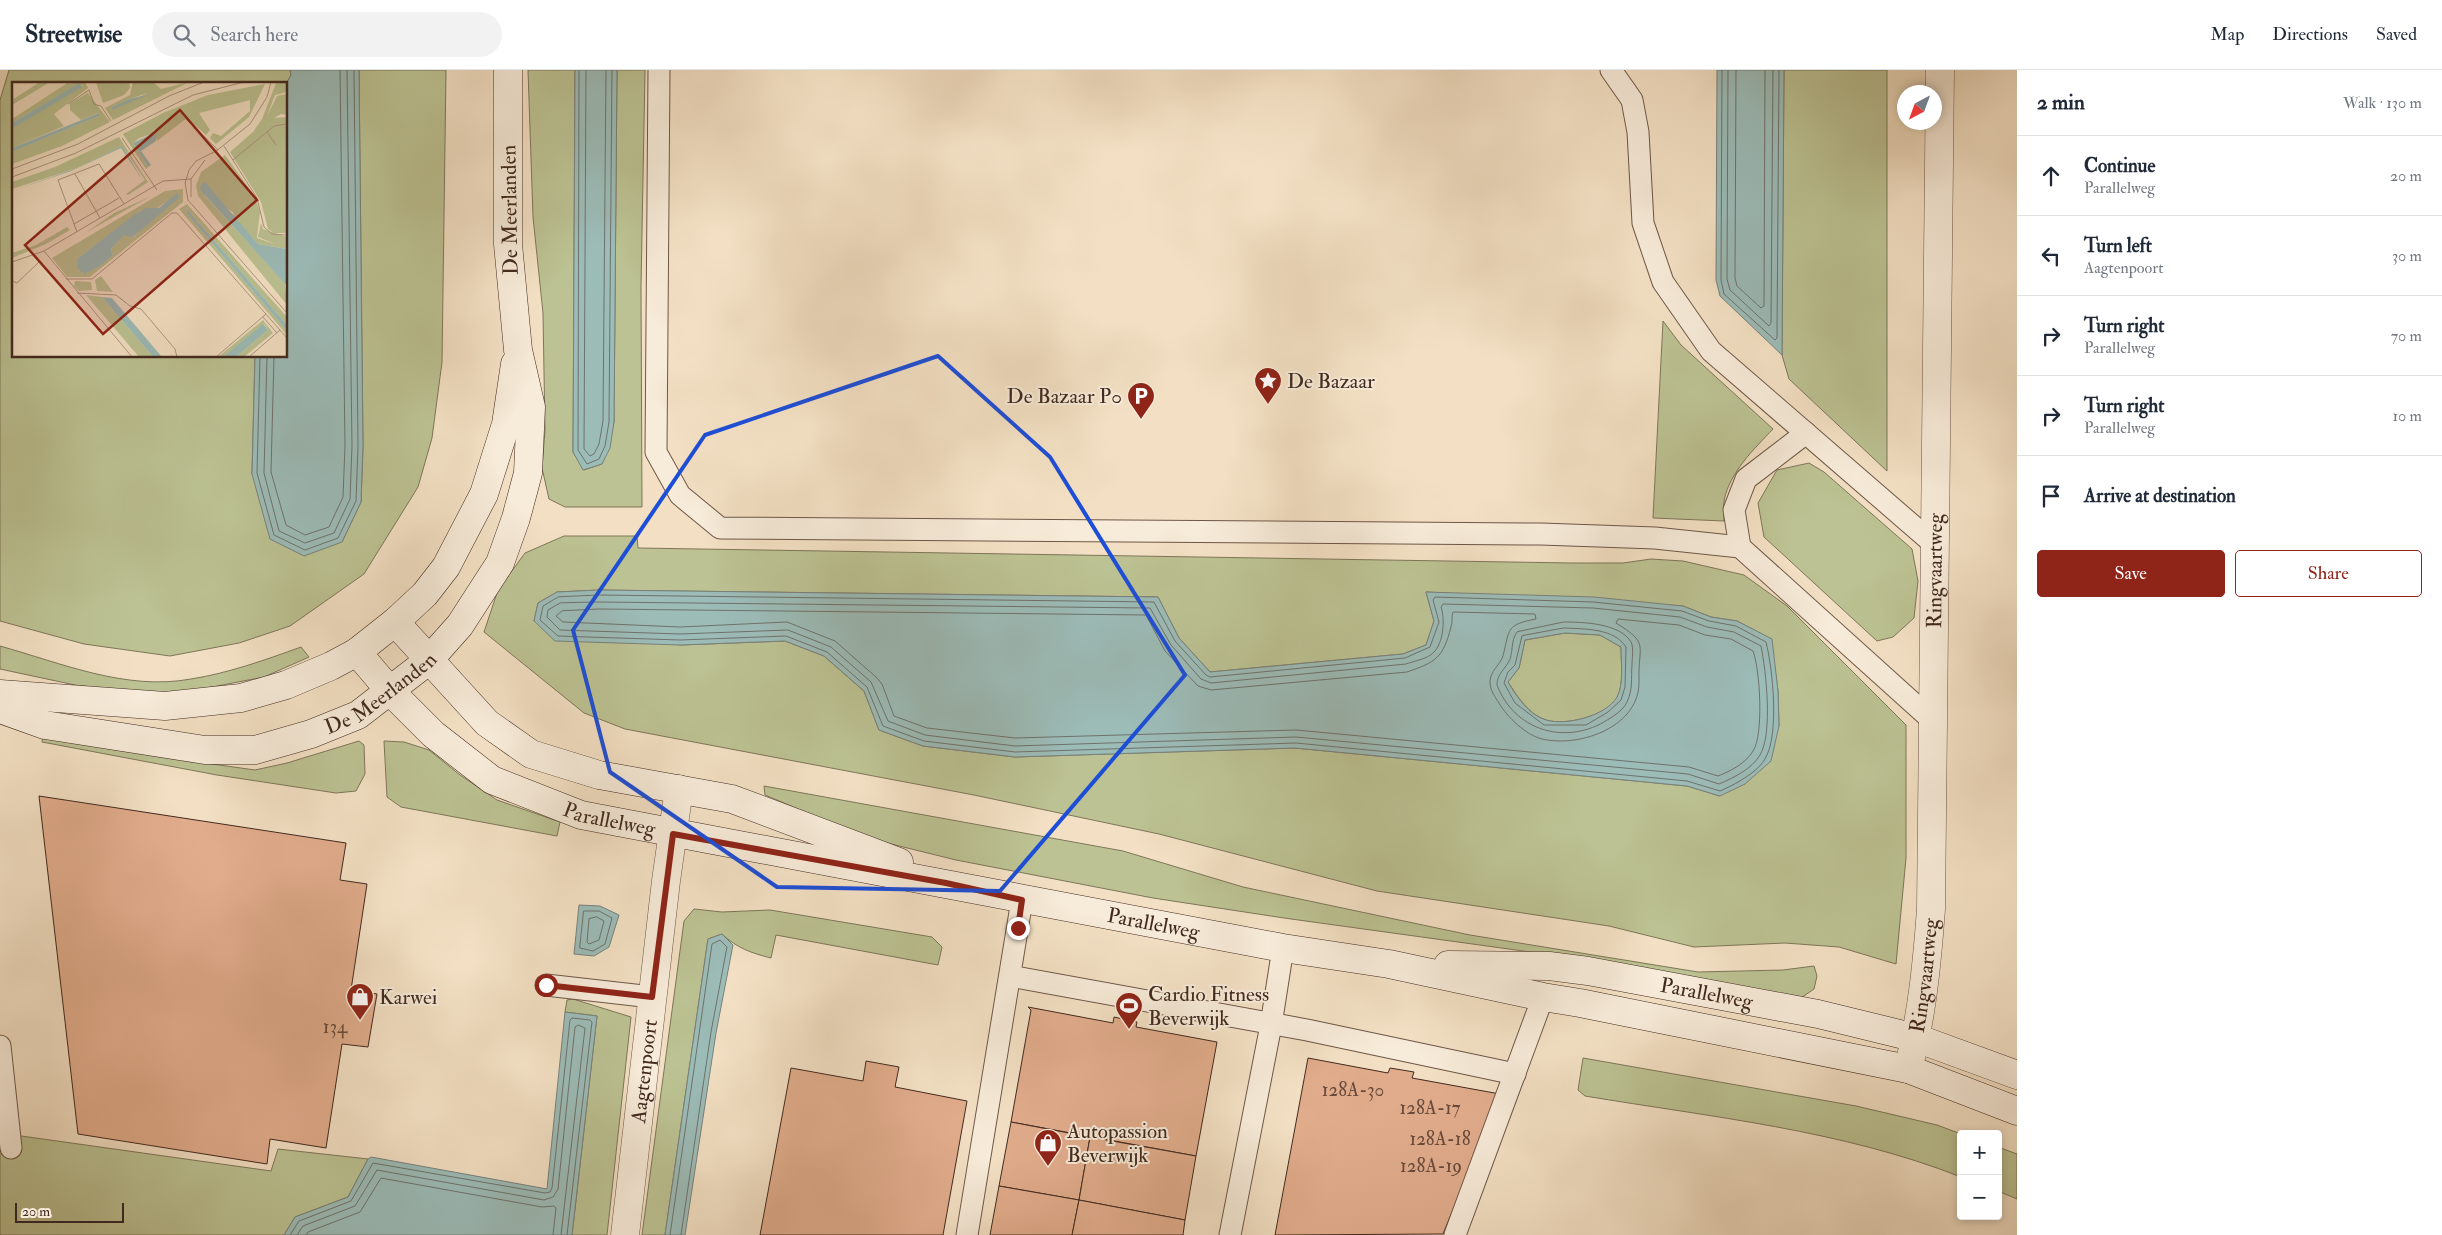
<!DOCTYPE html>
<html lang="en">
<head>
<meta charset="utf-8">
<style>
  body { margin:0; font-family:"IM FELL Double Pica",serif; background:#f2f2f3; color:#1f2937 }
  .controls { position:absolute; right:15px; bottom:15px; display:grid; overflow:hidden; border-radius:5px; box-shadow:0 2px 8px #0003 }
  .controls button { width:45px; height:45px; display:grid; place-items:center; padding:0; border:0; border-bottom:1px solid #e0e1e3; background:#fff; color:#1f2937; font:25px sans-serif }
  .compass { position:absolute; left:1897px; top:15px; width:45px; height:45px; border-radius:50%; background:#fff; box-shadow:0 2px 8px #0003; rotate:221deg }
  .scale { position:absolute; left:15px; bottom:12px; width:109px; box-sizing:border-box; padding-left:5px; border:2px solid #41291f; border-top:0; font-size:14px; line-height:18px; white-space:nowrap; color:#41291f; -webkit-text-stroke:4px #f7ebd9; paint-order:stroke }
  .stop { position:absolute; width:15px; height:15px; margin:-11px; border:4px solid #8f2418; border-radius:50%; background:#fff }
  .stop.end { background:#8f2418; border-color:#fff; box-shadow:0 1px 5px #0008 }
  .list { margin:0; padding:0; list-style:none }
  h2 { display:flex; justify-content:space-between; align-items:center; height:65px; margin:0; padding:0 20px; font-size:21px }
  h2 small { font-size:16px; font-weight:400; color:#747a83 }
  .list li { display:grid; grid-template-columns:32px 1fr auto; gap:15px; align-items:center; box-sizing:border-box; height:80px; padding:0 20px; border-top:1px solid #e0e1e3 }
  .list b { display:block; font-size:19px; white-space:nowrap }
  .list p { margin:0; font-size:16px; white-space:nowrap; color:#747a83 }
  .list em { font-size:16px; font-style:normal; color:#747a83 }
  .actions { display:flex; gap:10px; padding:15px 20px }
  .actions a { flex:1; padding:11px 0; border:1px solid #8f2418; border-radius:5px; text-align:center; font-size:18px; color:#8f2418 }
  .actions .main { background:#8f2418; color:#fff }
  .icon { flex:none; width:28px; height:28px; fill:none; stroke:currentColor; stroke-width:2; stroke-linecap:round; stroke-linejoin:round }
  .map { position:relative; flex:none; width:2017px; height:1165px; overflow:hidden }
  header { display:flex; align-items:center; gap:30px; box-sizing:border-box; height:70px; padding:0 25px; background:#fff; border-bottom:1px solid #e0e1e3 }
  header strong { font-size:24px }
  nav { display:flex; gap:28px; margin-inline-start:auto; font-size:18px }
  .search { width:350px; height:45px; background:#f2f2f3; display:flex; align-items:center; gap:12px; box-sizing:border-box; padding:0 18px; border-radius:28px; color:#747a83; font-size:19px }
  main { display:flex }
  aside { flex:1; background:#fff }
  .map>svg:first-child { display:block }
</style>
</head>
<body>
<header>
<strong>Streetwise</strong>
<div class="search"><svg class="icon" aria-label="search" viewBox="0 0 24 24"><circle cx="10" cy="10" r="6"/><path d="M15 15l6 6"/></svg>Search here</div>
<nav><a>Map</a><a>Directions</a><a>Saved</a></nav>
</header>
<main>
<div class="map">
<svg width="2017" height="1165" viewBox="0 0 2017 1165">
  <rect width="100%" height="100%" fill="#f3e0c4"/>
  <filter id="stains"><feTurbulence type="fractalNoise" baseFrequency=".004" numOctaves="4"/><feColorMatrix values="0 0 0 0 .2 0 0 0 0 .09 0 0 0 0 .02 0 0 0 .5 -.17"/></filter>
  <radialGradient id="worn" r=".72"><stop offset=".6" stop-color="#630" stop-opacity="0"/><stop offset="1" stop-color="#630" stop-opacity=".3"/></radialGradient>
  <g fill="#bcc293" stroke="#7e7659" fill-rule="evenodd">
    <polygon points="9,0 290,0 291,5 286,14 14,14 14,286 255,286 252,404 342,472 361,432 363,376 359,0 446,0 442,292 432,368 418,417 364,504 290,556 239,573 170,586 84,574 0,551 0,30"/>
    <polygon points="528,0 575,0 573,382 584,400 602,394 614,352 617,0 645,0 641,217 642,437 565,437 549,429 542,398 545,361 543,243 533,147"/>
    <polygon points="1784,0 1887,0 1887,401 1789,309 1782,285"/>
    <path d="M1663,251L1681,275L1773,359C1754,379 1729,403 1724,431C1723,437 1724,445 1724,451L1653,448Z"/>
    <polygon points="1809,393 1824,402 1912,479 1918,511 1914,548 1893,567 1877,571 1764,467 1758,433 1777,400"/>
    <path d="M564,466H637L638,478L1571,493H1623L1651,489L1683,491L1744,505L1787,536L1906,655V788L1896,894L1839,877L1785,873L1694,877L1609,856L1377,821L1159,764L974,725L625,659L584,643L484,562L498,520L525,483ZM599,520L1158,527L1179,568L1210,602L1403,584L1426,575L1434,551L1426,522L1683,536L1711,547L1737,551L1771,569L1778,621L1779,656L1720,726L1687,716L1295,678L1015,687L923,676L879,660L864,621L824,586L785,571L680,575L534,551L538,533L557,522Z"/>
    <path d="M1565,563L1600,565L1621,577C1621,592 1624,615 1617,628C1606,646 1566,656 1546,650C1529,645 1517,626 1508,612L1519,598L1525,570Z"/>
    <path d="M0,576C61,593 126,621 191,609C229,603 265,590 301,577L309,587L264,607L186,622L145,624L75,615L0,599Z"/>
    <polygon points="43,664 177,689 255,700 287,693 359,671 364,675 365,704 356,721 336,723 217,705 42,672"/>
    <polygon points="384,671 404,672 429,680 460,705 497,730 560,752 557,766 401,737 387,727"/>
    <polygon points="764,716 1123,781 1243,817 1470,865 1698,902 1783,900 1814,896 1817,906 1814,919 1801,928 1610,893 1284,848 1153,828 956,790 867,768 765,725"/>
    <path d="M694,839L722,842L770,840L932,867L942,877L938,895L776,865L771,888C751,883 737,878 722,864L708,869L665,1165H642L684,851Z"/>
    <polygon points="573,929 631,947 607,1165 572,1165 597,946 565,942 567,930"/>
    <path d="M1583,988L1856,1036L1937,1055L1961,1064V1107C1842,1060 1711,1047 1585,1026L1578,1020Z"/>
    <polygon points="0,1063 271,1101 278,1079 368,1089 348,1127 295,1147 284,1165 0,1165"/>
    <polygon points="1998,1077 2017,1084 2017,1129 1998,1121"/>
  </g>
  <g fill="#9cbcb8" stroke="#78817b" fill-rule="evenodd">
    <polygon points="290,0 359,0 363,376 361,432 342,472 304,486 270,469 252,404 255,286 286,286 286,14 291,5"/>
    <polygon points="575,0 617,0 614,352 610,378 602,394 583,400 573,382"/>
    <polygon points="1717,0 1784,0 1782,285 1720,226 1716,210"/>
    <path d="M599,520L1158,527L1179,568L1210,602L1403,584L1426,575L1434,551L1426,522L1594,527L1683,536L1711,547L1737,551L1772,569L1778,621L1779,656L1771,691L1745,714L1720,726L1687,716L1295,678L1015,687L923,676L879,660L864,621L824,586L785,571L680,575L555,571L534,551L538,533L557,522ZM1565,563L1600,565L1621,577C1621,592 1624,615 1617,627C1606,646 1566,656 1546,650C1529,645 1516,626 1508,612L1519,598L1525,570Z"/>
    <polygon points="579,835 600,836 619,845 609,877 594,886 574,884"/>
    <polygon points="722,864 733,875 716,963 685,1165 665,1165 708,869"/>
    <polygon points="565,942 597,946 572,1165 284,1165 295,1147 348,1127 368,1089 371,1087 547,1119"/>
  </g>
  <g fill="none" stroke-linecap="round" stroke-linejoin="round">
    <g stroke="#6e726c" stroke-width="1">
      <polyline points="579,0 578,380 587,394 599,389 605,376 609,352 612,0"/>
      <polyline points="586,0 584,379 590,386 594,384 599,374 603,351 606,0"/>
      <polyline points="1722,0 1721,210 1724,224 1775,270 1777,268 1779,0"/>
      <polyline points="1728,0 1727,209 1730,220 1769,256 1771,253 1773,0"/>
      <polyline points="1736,0 1735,208 1737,216 1761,238 1764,236 1765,0"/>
      <polyline points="260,286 257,403 274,465 305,480 338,468 356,431 358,376 354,0"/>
      <polyline points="267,286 264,403 279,461 305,473 334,463 350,429 352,376 347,0"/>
      <polyline points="274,286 271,402 286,455 305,465 329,457 343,427 345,376 340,0"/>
      <path d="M599,525L1154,532L1175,571L1206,605L1210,607L1405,588L1430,577L1439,552L1433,530L1435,527L1593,532L1682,541L1709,551L1736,556L1766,572C1773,600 1779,663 1766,687C1759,702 1734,715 1720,721L1687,711L1296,673L1015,682L924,671L883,656L867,617L827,582L786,566L680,570L558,566L540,550L543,536L558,527Z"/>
      <path d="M599,532L1150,538L1171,575L1201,609L1211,613L1406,594C1414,591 1427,589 1433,583C1444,573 1445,549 1441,537L1443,534L1593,538L1680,547L1707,557L1734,562L1761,576C1766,600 1773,664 1760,685C1752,699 1733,708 1719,714L1688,704L1296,667L1015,676L925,665L888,651L871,612L831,577L788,560L680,564L560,560L547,547L548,540L560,533Z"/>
      <path d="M599,539L1146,545L1165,581L1198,616L1211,620L1407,602C1436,592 1443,588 1451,557C1453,552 1451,547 1453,542L1535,544L1536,549C1506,555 1510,558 1503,586C1500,595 1490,601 1490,612C1490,620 1495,627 1499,633C1507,647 1526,665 1542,669C1581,678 1641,656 1639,610C1638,574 1650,574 1616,553L1618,549L1679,555L1705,565L1731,569L1753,581C1760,599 1764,665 1753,681C1746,693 1731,701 1718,706L1689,697L1296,660L1015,668L927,658L894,646L882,614L876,607L835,571L787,552L680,557L563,552L556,546L562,541Z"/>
      <path d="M1564,552C1582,552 1620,553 1631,572C1634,578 1632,588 1632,595C1631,608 1633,620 1627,632C1623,641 1612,647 1604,652C1564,675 1514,660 1497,615C1497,605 1503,601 1508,593C1514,584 1510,571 1517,562Z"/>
      <path d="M1564,558C1584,559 1614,558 1626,577L1625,617L1621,630L1608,642L1586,655H1544L1515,633L1504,613L1508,602L1515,595L1522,566Z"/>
      <polygon points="584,841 599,841 612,848 605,874 593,881 580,878"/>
      <polygon points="597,847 604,851 599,870 589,874 587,872 589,849"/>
      <polyline points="290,1165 299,1151 351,1131 373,1093 545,1123 550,1122 552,1118 570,950 572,948 590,950 592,952 567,1165"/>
      <polyline points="297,1165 303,1156 355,1136 377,1100 544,1130 553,1127 558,1119 575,957 578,955 585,958 561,1165"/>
      <polyline points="306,1165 308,1162 360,1142 381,1108 542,1137 554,1136 556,1138 553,1165"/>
      <polyline points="670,1165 712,874 720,870 727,877 711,962 681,1165"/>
    </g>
  </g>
  <g fill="#e1ac8c" stroke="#41291f">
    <polygon points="39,726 346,773 340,810 367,814 351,920 377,924 368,977 342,974 326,1078 270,1069 267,1094 78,1064"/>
    <polygon points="1028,937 1113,953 1114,947 1137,952 1136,957 1217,972 1196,1086 1011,1052 1031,940"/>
    <polygon points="1308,988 1388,1003 1390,998 1414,1002 1412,1008 1500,1024 1443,1164 1275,1165"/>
    <polygon points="866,991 899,997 895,1017 967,1031 943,1165 760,1165 791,998 863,1011"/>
    <polygon points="1011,1052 1090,1067 1079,1130 999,1116"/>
    <polygon points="1090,1067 1196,1086 1185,1150 1079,1130"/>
    <polygon points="999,1116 1079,1130 1072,1165 990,1165"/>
    <polygon points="1079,1130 1185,1150 1183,1165 1072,1165"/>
  </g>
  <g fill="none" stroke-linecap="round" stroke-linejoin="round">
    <defs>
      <g id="lane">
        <polyline points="659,0 656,382 680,425 720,458 1541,464 1655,468 1740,477 1933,651"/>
        <polyline points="1611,0 1632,30 1638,62 1643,153 1663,212 1711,281 1934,474"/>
        <polyline points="1740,477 1734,440 1746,409 1806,363"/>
        <polyline points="1010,906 1307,960 1515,1004"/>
        <polyline points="546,915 652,927"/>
        <polyline points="0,976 11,1078"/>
        <polyline points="967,1165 1022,830"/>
        <polyline points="1230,1165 1271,955 1283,878"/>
        <polyline points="1455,1165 1543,927"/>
      </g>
      <g id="street">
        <path id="s1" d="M1908,999C1922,946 1927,893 1931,839L1940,0"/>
        <path id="s2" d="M625,1165L666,811L679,719"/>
      </g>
      <g id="secondary">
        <polyline points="395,552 487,653 531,684 599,705 732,729 899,792"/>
        <path id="s3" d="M357,582L390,621L433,664L492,710L581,745L1283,878L1389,894L1543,927L1580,933L1908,999L2017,1041"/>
        <polyline points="0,624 165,636 241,628 286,615 331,596 357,582 395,552 425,524 446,497 484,424 506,354 515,294"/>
        <path id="s4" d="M0,639L45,655L205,680H255L311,664L358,645L428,591L460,555L500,493L516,448L528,403L531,337L518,280L508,174V0"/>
        <path id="s5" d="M1448,895L1549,896L1588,901L1818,944L1916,968L2017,1005"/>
      </g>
    </defs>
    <use href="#lane" stroke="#6e5748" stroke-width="23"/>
    <use href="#street" stroke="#6e5748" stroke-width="29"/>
    <use href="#secondary" stroke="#41291f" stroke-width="29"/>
    <use href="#lane" stroke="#f7ebd9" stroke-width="21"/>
    <use href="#street" stroke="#f7ebd9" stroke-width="28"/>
    <use href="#secondary" stroke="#f7ebd9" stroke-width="28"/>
  </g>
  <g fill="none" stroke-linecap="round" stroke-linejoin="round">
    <polyline stroke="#8f2418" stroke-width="6" points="546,915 652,927 673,764 946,813 1022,830 1018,858"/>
  </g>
  <path fill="none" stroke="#1d4ed8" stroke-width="4" stroke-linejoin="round" d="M938,286L1050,387L1185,605L1000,821L777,817L610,702L573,560L705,365Z"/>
  <defs>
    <symbol id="sight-pin" viewBox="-11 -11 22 30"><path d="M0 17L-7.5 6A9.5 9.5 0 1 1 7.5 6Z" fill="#8f2418" stroke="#f7ebd9"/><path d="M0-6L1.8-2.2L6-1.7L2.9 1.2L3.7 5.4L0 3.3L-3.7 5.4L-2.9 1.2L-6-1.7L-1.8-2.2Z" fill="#fff"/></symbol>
    <symbol id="parking-pin" viewBox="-11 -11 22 30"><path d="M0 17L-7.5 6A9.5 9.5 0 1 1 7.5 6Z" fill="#8f2418" stroke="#f7ebd9"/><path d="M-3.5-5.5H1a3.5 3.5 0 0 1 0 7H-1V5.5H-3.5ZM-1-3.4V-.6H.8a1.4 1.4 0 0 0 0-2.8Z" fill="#fff"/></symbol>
    <symbol id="shop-pin" viewBox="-11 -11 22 30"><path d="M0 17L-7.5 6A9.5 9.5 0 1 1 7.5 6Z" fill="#8f2418" stroke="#f7ebd9"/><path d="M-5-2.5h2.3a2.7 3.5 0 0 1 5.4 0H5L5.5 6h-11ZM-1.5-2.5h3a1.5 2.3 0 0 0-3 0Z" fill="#fff"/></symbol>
    <symbol id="stadium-pin" viewBox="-11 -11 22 30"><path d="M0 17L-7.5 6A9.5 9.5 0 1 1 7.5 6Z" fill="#8f2418" stroke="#f7ebd9"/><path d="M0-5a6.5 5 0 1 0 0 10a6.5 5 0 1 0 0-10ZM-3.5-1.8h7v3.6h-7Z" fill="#fff"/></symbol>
  </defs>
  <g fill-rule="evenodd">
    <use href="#sight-pin" x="1252" y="295" width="32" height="43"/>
    <use href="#parking-pin" x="1125" y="310" width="32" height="43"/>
    <use href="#shop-pin" x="344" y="911" width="32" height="43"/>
    <use href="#stadium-pin" x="1113" y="920" width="32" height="43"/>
    <use href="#shop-pin" x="1032" y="1057" width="32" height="43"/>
  </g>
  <g text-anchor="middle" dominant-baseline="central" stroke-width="4" stroke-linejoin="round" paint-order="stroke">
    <g font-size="19" fill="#694a3a">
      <text x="335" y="957">134</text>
      <text x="1353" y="1020">128A-30</text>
      <text x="1430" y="1038">128A-17</text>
      <text x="1440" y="1069">128A-18</text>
      <text x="1431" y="1096">128A-19</text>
    </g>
    <g font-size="21" fill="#41291f" stroke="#f7ebd9">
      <text transform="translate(510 140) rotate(-91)">De Meerlanden</text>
      <text stroke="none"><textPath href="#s1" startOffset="500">Ringvaartweg</textPath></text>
      <text stroke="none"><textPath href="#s4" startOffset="399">De Meerlanden</textPath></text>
      <text stroke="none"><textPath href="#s3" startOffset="311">Parallelweg</textPath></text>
      <text stroke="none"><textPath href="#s3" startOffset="865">Parallelweg</textPath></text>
      <text stroke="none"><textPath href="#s1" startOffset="95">Ringvaartweg</textPath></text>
      <text stroke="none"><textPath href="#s5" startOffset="261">Parallelweg</textPath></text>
      <text stroke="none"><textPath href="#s2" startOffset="165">Aagtenpoort</textPath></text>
    </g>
    <g font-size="21" fill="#41291f" stroke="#f7ebd9" text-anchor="start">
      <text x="1287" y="311">De Bazaar</text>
      <text x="1122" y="326" text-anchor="end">De Bazaar P0</text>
      <text x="1148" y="924">Cardio Fitness<tspan x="1148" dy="24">Beverwijk</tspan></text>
      <text x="379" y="927">Karwei</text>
      <text x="1067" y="1061">Autopassion<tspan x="1067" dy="24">Beverwijk</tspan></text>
    </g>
  </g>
  <g transform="translate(12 12)">
    <rect width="275" height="275" fill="#f3e0c4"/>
    <path d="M28,0H38L0,23V18ZM57,0H73L76,6L42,32L52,44L0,66V47L71,3H64L0,41V37ZM84,0H117L118,6L112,13L91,21ZM121,0H141L149,7L177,0L101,38L93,26L118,13ZM136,11L100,28L98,26L117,17ZM275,0V10L263,13L255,34L265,14L275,12V33L269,32L262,36L275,35V151H262L256,147L249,120L218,70L241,50L250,37L264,1ZM253,2L237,35L204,62L198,56L201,51L209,54L238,29V18L187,31L198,48L194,53L175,36L145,59L142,47L140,52L127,56L121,61L136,85L134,87L111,52L151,31L196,13ZM76,11L98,40L50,64L0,82V70L87,34L86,31L69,38L58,28V21ZM107,55L136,100L116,113L114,112L133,98L110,64L65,86L0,107V100L43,85ZM213,73L242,113L248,130L245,156L263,162L246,155L249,141L251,147L275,155V167L246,162L223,137L221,130L192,113L273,201L275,223L186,114L184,104L189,90ZM171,107V120L78,195H55L40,176L153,109ZM155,119L122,155L112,152L99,167L101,173L71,192L65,177L130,128H143ZM139,114L75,150L46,170L102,131ZM175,122L275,235V243L174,126L175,132L275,249V253L167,127ZM55,145L58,148L34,162L0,176V171L24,163ZM89,194L101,210L85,209L83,198ZM63,199L79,200L80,208L67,209L62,204ZM74,213L90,215L141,275H127ZM251,238L261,251L232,275H224L256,248L252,242L211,275H206Z" fill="#bcc293" fill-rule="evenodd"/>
    <path d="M67,1L70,5L0,47V41ZM138,12L100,28L98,26L117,17ZM87,31V34L0,70V66ZM145,45L144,59L129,69L139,83L136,85L121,61L140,52ZM110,64L132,100L109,66L59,89L0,109L65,86ZM193,100L246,162L275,167V204L189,109L188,104ZM165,111L168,115L121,155L112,153L99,167L101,173L88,184L72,192L65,186V177L122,133L134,126H147ZM174,126L275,243V249L175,132ZM90,215L100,216L150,275H141ZM251,242L256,248L224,275H211Z" fill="#9cbcb8"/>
    <path fill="none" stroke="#ac9782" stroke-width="1" d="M56,22L77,8L82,22L89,24L99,39M173,36L206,68M255,50L264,63M110,56L145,108M212,64L245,116L252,145L260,152L275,153M206,68L184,79L177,88L173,101L176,118L275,231M203,70L238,42L255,15L259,0M221,78L262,44L275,42M0,87L66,62L157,14L192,0M63,92L88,136M0,95L64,71L181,13L232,0M179,115V97L193,78M62,142L107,116M65,150L46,98L87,82L112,122M32,169L120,275M0,180L32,169L151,99L179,97M54,197H80L160,131H165L275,256M0,199L5,201L27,180M65,211L104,213L118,224L129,227L163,267L165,275M251,235L265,251M204,275L254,232M237,275L268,248"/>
    <path fill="#8f2418" fill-opacity="0.15" stroke="#8f2418" stroke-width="2.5" d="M168,28L245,118L91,252L13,163Z"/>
    <rect width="275" height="275" fill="none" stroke="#41291f" stroke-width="2.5"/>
  </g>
  <rect width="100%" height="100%" filter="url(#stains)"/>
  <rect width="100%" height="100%" fill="url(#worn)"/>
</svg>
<div class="controls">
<button>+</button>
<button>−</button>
</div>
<svg class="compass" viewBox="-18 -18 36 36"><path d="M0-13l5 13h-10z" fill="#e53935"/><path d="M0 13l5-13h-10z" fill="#747a83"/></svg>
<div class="scale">20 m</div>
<div class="stop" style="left:546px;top:915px"></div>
<div class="stop end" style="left:1018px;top:858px"></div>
</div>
<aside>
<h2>2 min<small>Walk · 130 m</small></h2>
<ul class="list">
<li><svg class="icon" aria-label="ahead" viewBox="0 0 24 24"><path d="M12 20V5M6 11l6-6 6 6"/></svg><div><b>Continue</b><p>Parallelweg</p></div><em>20 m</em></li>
<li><svg class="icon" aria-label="left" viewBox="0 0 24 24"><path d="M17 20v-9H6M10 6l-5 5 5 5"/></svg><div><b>Turn left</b><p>Aagtenpoort</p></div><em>30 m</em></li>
<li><svg class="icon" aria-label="right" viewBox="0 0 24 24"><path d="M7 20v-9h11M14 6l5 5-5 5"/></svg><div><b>Turn right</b><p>Parallelweg</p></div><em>70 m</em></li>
<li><svg class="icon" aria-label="right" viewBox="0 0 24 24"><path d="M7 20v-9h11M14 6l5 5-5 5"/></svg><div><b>Turn right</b><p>Parallelweg</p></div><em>10 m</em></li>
<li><svg class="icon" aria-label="arrive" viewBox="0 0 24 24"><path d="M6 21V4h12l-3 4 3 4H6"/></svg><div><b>Arrive at destination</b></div></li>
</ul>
<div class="actions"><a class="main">Save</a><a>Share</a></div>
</aside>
</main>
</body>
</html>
